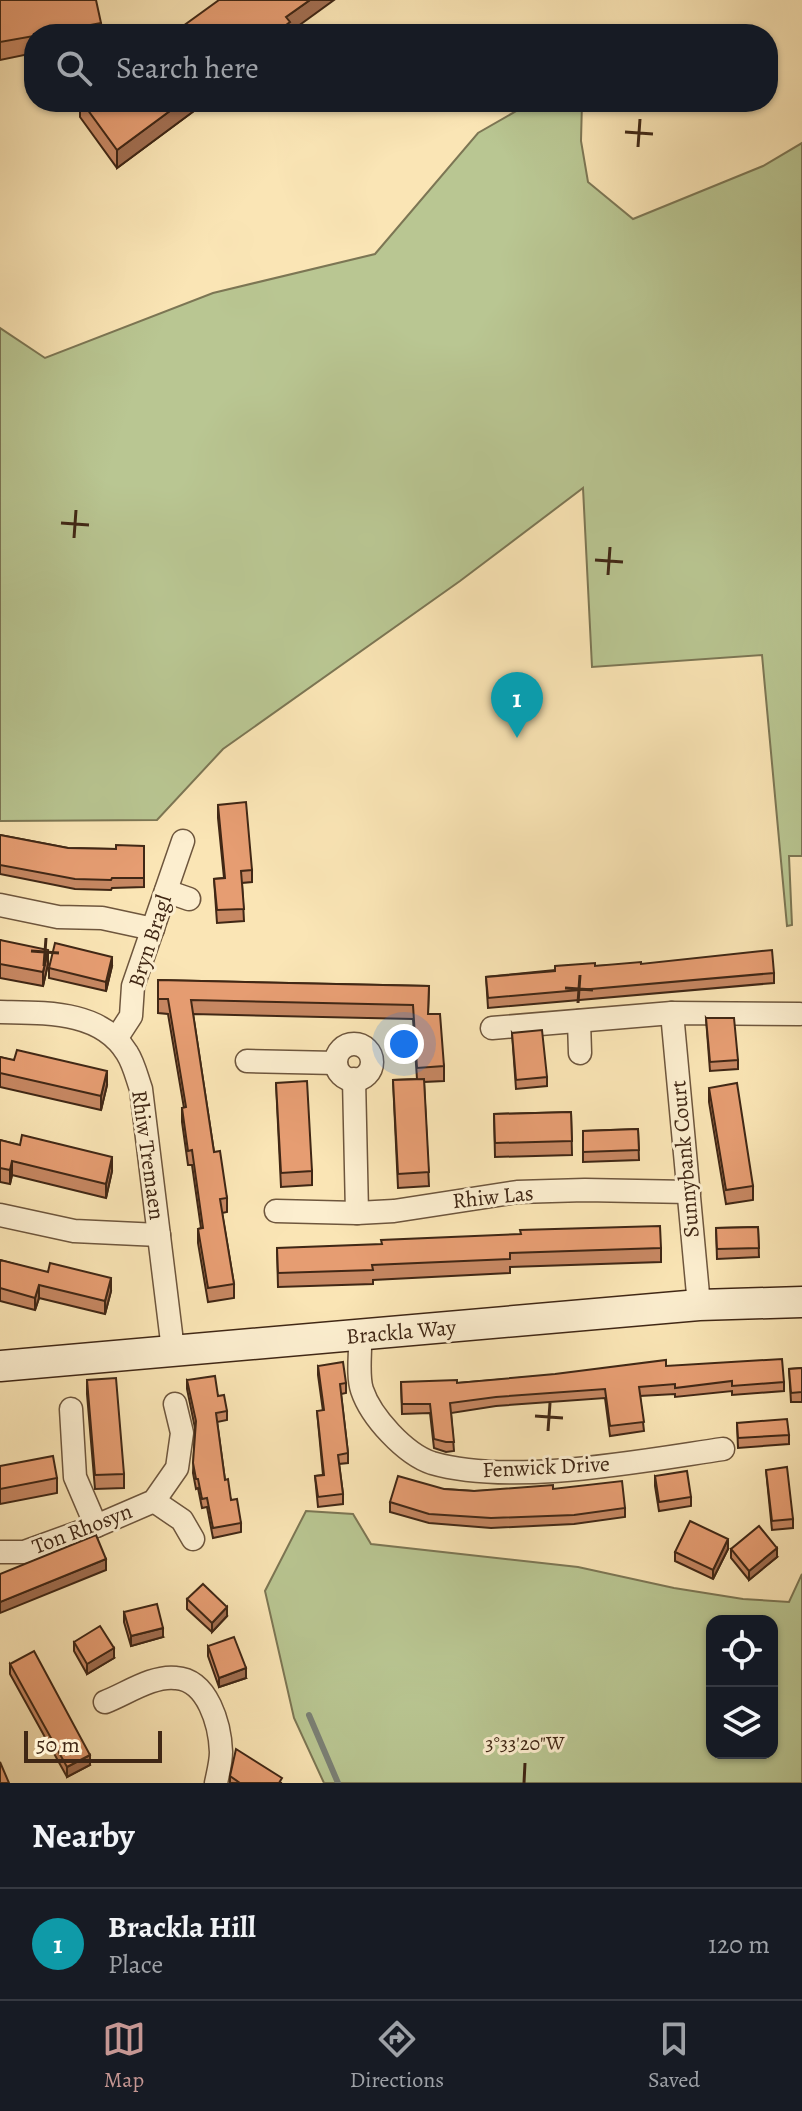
<!DOCTYPE html>
<html lang="en">
<head>
<meta charset="utf-8">
<style>
  body { margin:0; font-family:Alegreya,serif; background:#242831; color:#f1f3f6 }
  .controls { position:absolute; right:24px; bottom:24px; display:grid; overflow:hidden; border-radius:16px; box-shadow:0 2px 6px #0004 }
  .controls button { width:72px; height:72px; display:grid; place-items:center; padding:0; border:0; border-bottom:2px solid #363941; background:#171b24; color:#f1f3f6; font:40px sans-serif }
  .scale { position:absolute; left:24px; bottom:20px; width:138px; box-sizing:border-box; padding-left:8px; border:4px solid #402715; border-top:0; font-size:22px; line-height:28px; white-space:nowrap; color:#402715; -webkit-text-stroke:6px #fceecf; paint-order:stroke }
  .you { position:absolute; left:404px; top:1044px; width:28px; height:28px; margin:-20px; border:6px solid #fff; border-radius:50%; background:#1a73e8; box-shadow:0 0 0 12px #1a73e833 }
  .badge { display:grid; place-items:center; width:52px; height:52px; border-radius:50%; background:#c59692; color:#fff; font-size:26px; font-weight:700 }
  .pin { position:absolute; translate:-50% -66px; filter:drop-shadow(0 2px 4px #0008) }
  .pin::after { content:''; position:absolute; top:42px; width:28px; height:24px; background:inherit; clip-path:polygon(0 0,100% 0,50% 100%) }
  .list { margin:0; padding:0; list-style:none }
  h2 { display:flex; justify-content:space-between; align-items:center; height:104px; margin:0; padding:0 32px; font-size:34px }
  h2 small { font-size:26px; font-weight:400; color:#9ea1a6 }
  .list li { display:grid; grid-template-columns:52px 1fr auto; gap:24px; align-items:center; box-sizing:border-box; height:112px; padding:0 32px; border-top:2px solid #363941 }
  .list b { display:block; font-size:30px; white-space:nowrap }
  .list p { margin:0; font-size:26px; white-space:nowrap; color:#9ea1a6 }
  .list em { font-size:26px; font-style:normal; color:#9ea1a6 }
  .icon { flex:none; width:44px; height:44px; fill:none; stroke:currentColor; stroke-width:2; stroke-linecap:round; stroke-linejoin:round }
  .map { position:relative; flex:none; width:802px; height:1783px; overflow:hidden }
  .search { position:absolute; background:#171b24; box-shadow:0 2px 6px #0004; left:24px; right:24px; top:24px; height:88px; display:flex; align-items:center; gap:20px; box-sizing:border-box; padding:0 28px; border-radius:32px; color:#9ea1a6; font-size:30px }
  .sheet { height:216px; background:#171b24 }
  nav { display:flex; justify-content:space-around; align-items:center; box-sizing:border-box; height:112px; border-top:2px solid #363941; background:#171b24; font-size:22px; color:#9ea1a6 }
  nav a { display:grid; justify-items:center; gap:4px }
  nav .on { color:#c59692 }
  .map>svg:first-child { display:block }
</style>
</head>
<body>
<div class="map">
<svg width="802" height="1783" viewBox="0 0 802 1783">
  <rect width="100%" height="100%" fill="#fae5b5"/>
  <filter id="stains"><feTurbulence type="fractalNoise" baseFrequency=".0025" numOctaves="4"/><feColorMatrix values="0 0 0 0 .2 0 0 0 0 .09 0 0 0 0 .02 0 0 0 .5 -.17"/></filter>
  <radialGradient id="worn" r=".72"><stop offset=".6" stop-color="#630" stop-opacity="0"/><stop offset="1" stop-color="#630" stop-opacity=".3"/></radialGradient>
  <g fill="#b9c692" stroke="#7c7654" stroke-width="2" fill-rule="evenodd">
    <polygon points="532,102 582,102 581,141 588,182 633,219 763,166 802,143 802,856 789,856 792,925 787,926 762,655 592,667 583,488 460,581 223,749 157,820 0,821 0,328 45,358 213,293 375,254 478,133"/>
    <path d="M306,1511L353,1514L371,1544L578,1567L674,1588L743,1599L789,1602L802,1574V1783H324L294,1718L265,1591ZM772,1621V1753H712V1621Z"/>
  </g>
  <g fill="none" stroke-linecap="round" stroke-linejoin="round">
    <polyline stroke="#7b8176" stroke-width="6" points="309,1715 338,1783"/>
    <defs>
      <g id="street">
        <polyline points="166,891 189,899"/>
        <polyline points="0,905 58,917 102,918 153,929"/>
        <path d="M0,1012C44,1013 101,1010 127,1053C134,1064 137,1078 141,1089L173,1350"/>
        <polyline points="672,1013 699,1305"/>
        <polyline points="579,1021 580,1053"/>
        <polyline points="492,1028 672,1013 800,1014"/>
        <polyline points="116,1039 131,1016 133,986 183,841"/>
        <circle cx="354" cy="1062" r="18"/>
        <polyline points="247,1061 336,1063"/>
        <polyline points="354,1079 357,1213"/>
        <polyline points="276,1211 357,1213 394,1211 517,1192 585,1190 689,1192"/>
        <polyline points="0,1215 74,1231 159,1235"/>
        <path d="M360,1335C361,1351 357,1375 362,1390C371,1417 405,1454 432,1463C511,1486 641,1461 723,1449"/>
        <polyline points="71,1409 75,1477 96,1526"/>
        <polyline points="154,1501 182,1520 193,1539"/>
        <polyline points="0,1552 24,1552 96,1526 154,1501 177,1468 182,1433 175,1404"/>
        <path d="M105,1702C126,1694 153,1675 176,1678C208,1680 220,1725 221,1752C221,1762 218,1773 216,1783"/>
      </g>
      <polyline id="secondary" points="0,1366 699,1305 802,1302"/>
    </defs>
    <use href="#street" stroke="#6e563d" stroke-width="25"/>
    <use href="#secondary" stroke="#402715" stroke-width="33"/>
    <use href="#street" stroke="#fceecf" stroke-width="22"/>
    <use href="#secondary" stroke="#fceecf" stroke-width="30"/>
  </g>
  <g fill="#c68762" stroke="#402715" stroke-width="2">
    <polygon points="0,0 101,23 101,34 34,34 34,53 0,60"/>
    <polygon points="80,102 206,102 117,168 80,117"/>
    <polygon points="218,805 252,870 252,882 242,883 244,921 217,923 214,879 224,878 218,818"/>
    <polygon points="0,835 68,848 116,849 144,846 144,887 112,888 111,890 75,889 0,874"/>
    <polygon points="0,940 48,964 43,986 0,978"/>
    <polygon points="641,964 774,973 774,983 488,1008 486,977 595,966"/>
    <polygon points="112,966 106,991 49,978 49,968"/>
    <polygon points="158,980 429,986 428,1014 444,1066 444,1081 424,1082 429,1186 398,1188 393,1080 417,1079 413,1019 193,1014 214,1152 227,1198 227,1212 222,1213 234,1284 234,1298 208,1302 198,1243 198,1229 201,1228 192,1165 188,1165 182,1122 182,1108 184,1108 168,1014 158,1013"/>
    <polygon points="706,1018 738,1060 738,1069 710,1071"/>
    <polygon points="512,1033 547,1077 547,1086 516,1089"/>
    <polygon points="0,1057 107,1085 101,1110 0,1087"/>
    <polygon points="276,1083 312,1171 312,1185 281,1187"/>
    <polygon points="709,1088 753,1186 753,1200 726,1204 709,1102"/>
    <polygon points="571,1112 572,1155 495,1157 494,1114"/>
    <polygon points="638,1129 639,1160 583,1162 583,1131"/>
    <polygon points="0,1140 112,1171 106,1198 12,1175 10,1184 0,1182"/>
    <polygon points="758,1227 759,1257 717,1259 716,1228"/>
    <polygon points="277,1248 661,1248 661,1262 510,1267 510,1273 373,1280 373,1284 278,1287"/>
    <polygon points="0,1260 111,1291 105,1314 39,1298 35,1310 0,1301"/>
    <polygon points="318,1366 346,1383 346,1393 341,1394 348,1453 348,1463 339,1464 343,1494 343,1504 318,1507 315,1476 323,1475 317,1411 323,1411 318,1375"/>
    <polygon points="666,1366 784,1382 784,1391 732,1395 732,1391 675,1397 675,1394 640,1396 644,1431 610,1436 605,1398 496,1406 451,1413 454,1451 446,1452 434,1448 430,1413 402,1414 401,1382 457,1383"/>
    <polygon points="802,1368 802,1402 791,1402 789,1369"/>
    <polygon points="87,1380 124,1474 124,1488 95,1489 87,1394"/>
    <polygon points="187,1380 218,1396 227,1411 227,1420 217,1422 225,1480 231,1500 241,1523 241,1532 213,1538 207,1507 202,1508 198,1488 196,1489 193,1473 195,1428 187,1389"/>
    <polygon points="737,1423 789,1435 789,1444 738,1448"/>
    <polygon points="0,1466 57,1478 57,1493 0,1504"/>
    <polygon points="766,1470 793,1519 793,1528 772,1530"/>
    <polygon points="655,1476 691,1497 691,1506 659,1511 655,1486"/>
    <polygon points="444,1489 474,1491 553,1489 625,1508 625,1517 574,1524 491,1528 429,1523 390,1512 390,1502"/>
    <polygon points="728,1549 713,1579 675,1561 675,1552"/>
    <polygon points="731,1549 777,1557 749,1580 731,1558"/>
    <polygon points="187,1599 227,1616 212,1632 187,1609"/>
    <polygon points="124,1612 163,1637 131,1646 124,1622"/>
    <polygon points="74,1642 114,1658 87,1674 74,1651"/>
    <polygon points="208,1646 246,1678 219,1687 208,1656"/>
    <polygon points="10,1664 90,1765 67,1777 10,1674"/>
    <polygon points="230,1776 282,1783 230,1783"/>
  </g>
  <g fill="#a16e50" stroke="#402715" stroke-width="2">
    <polygon points="310,0 334,0 290,32 290,34 274,34 286,17"/>
    <polygon points="182,102 206,102 117,168 117,150"/>
    <polygon points="48,950 48,964 43,986 43,972"/>
    <polygon points="112,957 112,966 106,991 106,982"/>
    <polygon points="107,1071 107,1085 101,1110 101,1096"/>
    <polygon points="112,1157 112,1171 106,1198 106,1184"/>
    <polygon points="12,1161 12,1175 10,1184 10,1170"/>
    <polygon points="111,1278 111,1291 105,1314 105,1301"/>
    <polygon points="39,1285 39,1298 35,1310 35,1298"/>
    <polygon points="728,1539 728,1549 713,1579 713,1570"/>
    <polygon points="777,1548 777,1557 749,1580 749,1571"/>
    <polygon points="106,1559 106,1570 0,1613 0,1602"/>
    <polygon points="227,1607 227,1616 212,1632 212,1623"/>
    <polygon points="163,1628 163,1637 131,1646 131,1636"/>
    <polygon points="114,1648 114,1658 87,1674 87,1664"/>
    <polygon points="246,1668 246,1678 219,1687 219,1678"/>
    <polygon points="90,1755 90,1765 67,1777 67,1767"/>
  </g>
  <g fill="#e69d72" stroke="#402715" stroke-width="2">
    <polygon points="0,0 96,0 101,23 43,34 34,34 34,36 0,42"/>
    <polygon points="219,0 310,0 286,17 290,22 274,34 172,34"/>
    <polygon points="82,102 182,102 117,150"/>
    <polygon points="246,802 252,870 241,871 244,909 217,910 214,879 225,878 218,805"/>
    <polygon points="0,835 68,848 116,849 116,845 144,846 144,878 112,878 111,880 75,879 0,865"/>
    <polygon points="0,940 48,950 43,972 0,964"/>
    <polygon points="55,943 112,957 106,982 49,968"/>
    <polygon points="772,950 774,973 488,998 486,977 555,971 555,966 595,963 595,966 641,962 641,964"/>
    <polygon points="158,980 429,986 428,1014 440,1014 444,1066 417,1068 413,1005 191,1000 214,1152 220,1151 227,1198 220,1199 234,1284 208,1288 198,1229 203,1228 192,1150 188,1151 182,1108 186,1107 168,999 158,999"/>
    <polygon points="706,1018 734,1018 738,1060 710,1062"/>
    <polygon points="542,1030 547,1077 516,1080 512,1033"/>
    <polygon points="17,1050 107,1071 101,1096 0,1073 0,1057 14,1060"/>
    <polygon points="424,1079 429,1172 398,1174 393,1080"/>
    <polygon points="307,1081 312,1171 281,1173 276,1083"/>
    <polygon points="737,1083 753,1186 726,1190 709,1088"/>
    <polygon points="571,1112 572,1141 495,1143 494,1114"/>
    <polygon points="638,1129 639,1150 583,1152 583,1131"/>
    <polygon points="22,1135 112,1157 106,1184 12,1161 10,1170 0,1168 0,1140 20,1145"/>
    <polygon points="660,1226 661,1248 510,1253 510,1259 372,1265 373,1270 278,1273 277,1248 382,1244 381,1240 521,1234 520,1230"/>
    <polygon points="758,1227 759,1248 717,1249 716,1228"/>
    <polygon points="0,1260 48,1272 50,1263 111,1278 105,1301 39,1285 35,1298 0,1288"/>
    <polygon points="782,1359 784,1382 732,1386 732,1381 675,1388 675,1384 639,1387 644,1422 610,1426 605,1389 496,1397 450,1403 454,1442 446,1442 434,1439 430,1404 402,1404 401,1382 457,1380 457,1383 555,1374 666,1360 666,1366"/>
    <polygon points="343,1362 346,1383 340,1384 348,1453 338,1455 343,1494 318,1497 315,1476 324,1475 317,1411 324,1410 318,1366"/>
    <polygon points="802,1368 802,1392 791,1393 789,1369"/>
    <polygon points="215,1376 218,1396 224,1395 227,1411 216,1413 225,1480 228,1479 231,1500 237,1499 241,1523 213,1528 207,1498 202,1499 198,1479 196,1479 193,1463 196,1421 187,1380"/>
    <polygon points="116,1378 124,1474 95,1475 87,1380"/>
    <polygon points="787,1419 789,1435 738,1438 737,1423"/>
    <polygon points="53,1456 57,1478 0,1489 0,1466"/>
    <polygon points="787,1467 793,1519 772,1521 766,1470"/>
    <polygon points="687,1471 691,1497 659,1502 655,1476"/>
    <polygon points="398,1476 444,1489 474,1491 553,1485 553,1489 622,1481 625,1508 574,1515 491,1518 429,1514 390,1502"/>
    <polygon points="690,1521 728,1539 713,1570 675,1552"/>
    <polygon points="759,1526 777,1548 749,1571 731,1549"/>
    <polygon points="96,1535 106,1559 0,1602 0,1574"/>
    <polygon points="203,1584 227,1607 212,1623 187,1599"/>
    <polygon points="157,1604 163,1628 131,1636 124,1612"/>
    <polygon points="100,1626 114,1648 87,1664 74,1642"/>
    <polygon points="234,1637 246,1668 219,1678 208,1646"/>
    <polygon points="34,1651 90,1755 67,1767 10,1664"/>
    <polygon points="236,1749 282,1778 279,1783 240,1783 230,1776"/>
    <polygon points="0,1762 9,1783 0,1783"/>
  </g>
  <path fill="none" stroke="#402715" stroke-width="3" d="M625,132L653,134M638,147L640,119M61,523L89,525M74,538L76,510M595,560L623,562M608,575L610,547M31,951L59,953M44,966L46,938M565,988L593,990M578,1003L580,975M535,1416L563,1418M548,1431L550,1403M524,1783L525,1763"/>
  <g text-anchor="middle" dominant-baseline="central" stroke-width="6" stroke-linejoin="round" paint-order="stroke">
    <g font-size="22" fill="#402715" stroke="#fceecf">
      <text transform="translate(150 941) rotate(-72)">Bryn Bragl</text>
      <text transform="translate(148 1155) rotate(82)">Rhiw Tremaen</text>
      <text transform="translate(685 1159) rotate(-95)">Sunnybank Court</text>
      <text transform="translate(493 1197) rotate(-6)">Rhiw Las</text>
      <text transform="translate(401 1332) rotate(-5)">Brackla Way</text>
      <text transform="translate(546 1467) rotate(-3)">Fenwick Drive</text>
      <text transform="translate(82 1529) rotate(-21)">Ton Rhosyn</text>
    </g>
  </g>
  <g font-size="20" text-anchor="middle" fill="#402715" stroke="#fceecf" stroke-width="6" stroke-linejoin="round" paint-order="stroke">
    <text x="525" y="1750">3°33'20"W</text>
  </g>
  <rect width="100%" height="100%" filter="url(#stains)"/>
  <rect width="100%" height="100%" fill="url(#worn)"/>
</svg>
<div class="controls">
<button><svg class="icon" aria-label="locate" viewBox="0 0 24 24"><circle cx="12" cy="12" r="6"/><path d="M12 2v4M12 18v4M2 12h4M18 12h4"/></svg></button>
<button><svg class="icon" aria-label="layers" viewBox="0 0 24 24"><path d="M12 4l9 5-9 5-9-5zM3 14l9 5 9-5"/></svg></button>
</div>
<div class="scale">50 m</div>
<div class="you"></div>
<div class="pin badge" style="left:517px;top:738px;background:#0f9aa8">1</div>
<div class="search"><svg class="icon" aria-label="search" viewBox="0 0 24 24"><circle cx="10" cy="10" r="6"/><path d="M15 15l6 6"/></svg>Search here</div>
</div>
<section class="sheet">
<h2>Nearby<small></small></h2>
<ul class="list">
<li><span class="badge" style="background:#0f9aa8">1</span><div><b>Brackla Hill</b><p>Place</p></div><em>120 m</em></li>
</ul>
</section>
<nav>
<a class="on"><svg class="icon" aria-label="map" viewBox="0 0 24 24"><path d="M3 6l6-2 6 2 6-2v14l-6 2-6-2-6 2zM9 4v14M15 6v14"/></svg>Map</a>
<a><svg class="icon" aria-label="directions" viewBox="0 0 24 24"><path d="M12 3l9 9-9 9-9-9zM9 14v-3h6M13 9l2 2-2 2"/></svg>Directions</a>
<a><svg class="icon" aria-label="saved" viewBox="0 0 24 24"><path d="M7 4h10v16l-5-4-5 4z"/></svg>Saved</a>
</nav>
</body>
</html>
